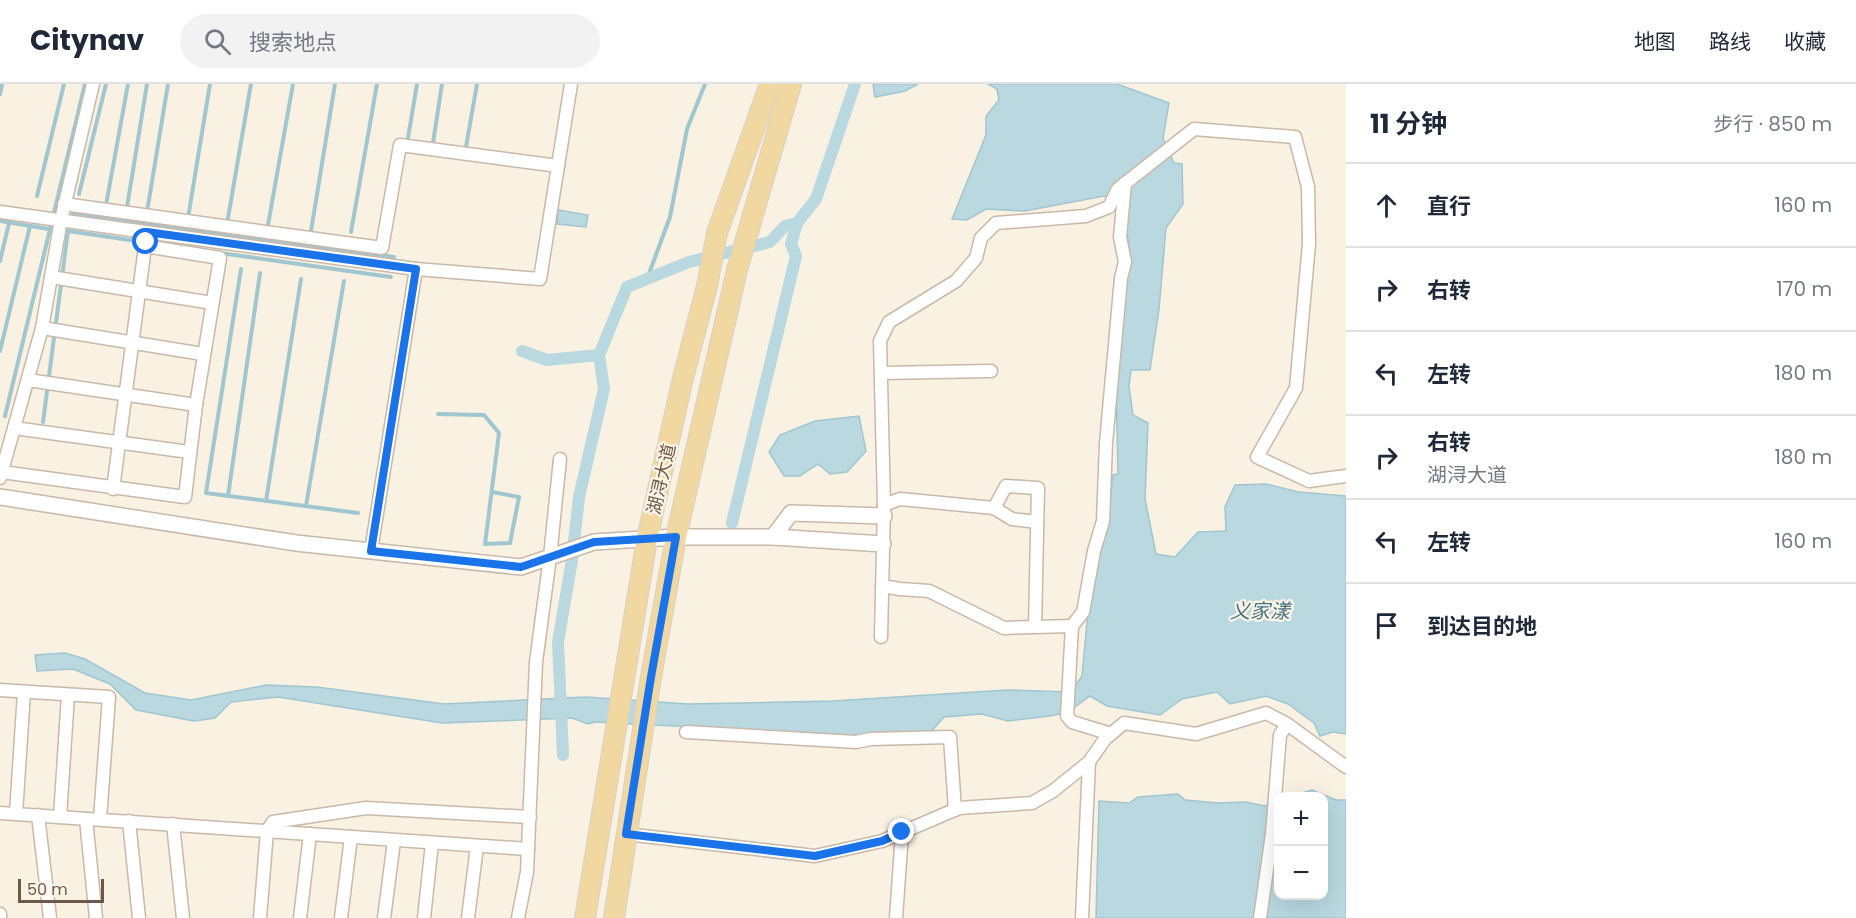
<!DOCTYPE html>
<html lang="zh">
<head>
<meta charset="utf-8">
<style>
  body { margin:0; font-family:Poppins,"Noto Sans SC",sans-serif; background:#f2f2f3; color:#1f2937 }
  .controls { position:absolute; right:18px; bottom:18px; display:grid; overflow:hidden; border-radius:12px; box-shadow:0 6px 24px #0002 }
  .controls button { width:54px; height:54px; display:grid; place-items:center; padding:0; border:0; border-bottom:2px solid #e0e1e3; background:#fff; color:#1f2937; font:30px sans-serif }
  .scale { position:absolute; left:18px; bottom:15px; width:86px; box-sizing:border-box; padding-left:6px; border:3px solid #6d594b; border-top:0; font-size:16px; line-height:21px; white-space:nowrap; color:#6d594b; -webkit-text-stroke:4px #fcf5e7; paint-order:stroke }
  .stop { position:absolute; width:18px; height:18px; margin:-14px; border:4px solid #1a73e8; border-radius:50%; background:#fff }
  .stop.end { background:#1a73e8; border-color:#fff; box-shadow:0 2px 6px #0008 }
  .list { margin:0; padding:0; list-style:none }
  h2 { display:flex; justify-content:space-between; align-items:center; height:78px; margin:0; padding:0 24px; font-size:26px }
  h2 small { font-size:20px; font-weight:400; color:#747a83 }
  .list li { display:grid; grid-template-columns:39px 1fr auto; gap:18px; align-items:center; box-sizing:border-box; height:84px; padding:0 24px; border-top:2px solid #e0e1e3 }
  .list b { display:block; font-size:22px; white-space:nowrap }
  .list p { margin:0; font-size:20px; white-space:nowrap; color:#747a83 }
  .list em { font-size:20px; font-style:normal; color:#747a83 }
  .icon { flex:none; width:33px; height:33px; fill:none; stroke:currentColor; stroke-width:2; stroke-linecap:round; stroke-linejoin:round }
  .map { position:relative; flex:none; width:1346px; height:834px; overflow:hidden }
  header { display:flex; align-items:center; gap:36px; box-sizing:border-box; height:84px; padding:0 30px; background:#fff; border-bottom:2px solid #e0e1e3 }
  header strong { font-size:28px }
  nav { display:flex; gap:33px; margin-inline-start:auto; font-size:21px }
  .search { width:420px; height:54px; background:#f2f2f3; display:flex; align-items:center; gap:15px; box-sizing:border-box; padding:0 21px; border-radius:33px; color:#747a83; font-size:22px }
  main { display:flex }
  aside { flex:1; background:#fff }
  .map>svg:first-child { display:block }
</style>
</head>
<body>
<header>
<strong>Citynav</strong>
<div class="search"><svg class="icon" aria-label="search" viewBox="0 0 24 24"><circle cx="10" cy="10" r="6"/><path d="M15 15l6 6"/></svg>搜索地点</div>
<nav><a>地图</a><a>路线</a><a>收藏</a></nav>
</header>
<main>
<div class="map">
<svg width="1346" height="834" viewBox="0 0 1346 834">
  <rect width="100%" height="100%" fill="#f9f1e1"/>
  <g fill="#b9d8e0" stroke="#a0c6d0" stroke-width="1.5">
    <polygon points="873,0 918,0 905,7 875,13"/>
    <polygon points="988,0 1117,0 1169,19 1163,54 1174,79 1182,80 1183,120 1166,144 1159,225 1150,286 1131,286 1129,302 1133,331 1148,339 1145,415 1156,470 1175,473 1198,448 1226,447 1225,423 1235,401 1266,400 1298,408 1346,412 1346,650 1333,648 1320,652 1314,639 1288,620 1266,612 1230,620 1217,608 1182,615 1160,631 1107,622 1090,612 1068,628 1050,632 1008,637 982,630 944,633 928,651 817,651 814,649 595,638 588,640 572,634 442,639 278,613 231,618 215,634 194,637 136,626 110,600 73,585 37,587 35,571 65,569 85,575 145,609 191,616 266,601 317,603 444,620 586,613 688,620 833,617 1007,606 1071,608 1082,592 1088,528 1095,483 1108,436 1113,391 1118,390 1116,299 1123,216 1130,169 1123,119 1104,112 1025,127 986,125 967,136 952,135 986,51 986,32 999,16 997,5"/>
    <polygon points="558,126 588,131 586,143 557,140"/>
    <polygon points="859,332 866,367 847,388 830,390 818,380 800,392 784,392 769,368 780,351 815,337"/>
    <polygon points="1312,706 1336,716 1346,716 1346,834 1096,834 1099,717 1129,719 1138,713 1178,710 1185,716 1218,719 1246,718 1265,722 1278,717 1278,812 1324,812 1324,712 1292,712"/>
  </g>
  <g fill="none" stroke-linecap="round" stroke-linejoin="round">
    <g stroke="#a0c6d0" stroke-width="4">
      <polyline points="0,10 2,0"/>
      <polyline points="408,54 417,0"/>
      <polyline points="433,59 442,0"/>
      <polyline points="466,63 477,0"/>
      <polyline points="79,110 106,0"/>
      <polyline points="37,112 64,0"/>
      <polyline points="106,121 128,0"/>
      <polyline points="127,123 147,0"/>
      <polyline points="147,128 168,0"/>
      <polyline points="73,130 394,173"/>
      <polyline points="188,134 210,0"/>
      <polyline points="228,134 251,0"/>
      <polyline points="0,137 49,145"/>
      <polyline points="268,141 293,0"/>
      <polyline points="311,147 335,0"/>
      <polyline points="351,148 377,0"/>
      <polyline points="220,169 391,193"/>
      <polyline points="0,177 9,139"/>
      <polyline points="241,185 206,409 358,429"/>
      <polyline points="647,195 670,133 687,45 705,0"/>
      <polyline points="0,267 30,142"/>
      <polyline points="438,330 484,331 499,349 485,460 510,459 519,413 492,408"/>
      <polyline points="5,332 85,0"/>
      <polyline points="43,338 68,147 144,158"/>
      <polyline points="228,412 260,189"/>
      <polyline points="266,417 301,195"/>
      <polyline points="306,422 344,197"/>
    </g>
    <g stroke="#b9d8e0" stroke-width="12">
      <polyline points="522,267 547,276 599,271 627,203 689,178 770,158 785,142 797,139 816,115 855,0"/>
      <polyline points="732,439 796,172 791,160 797,139"/>
      <polyline points="563,671 558,558 572,476 579,413 604,305 599,271"/>
    </g>
    <defs>
      <g id="minor">
        <polyline points="64,120 382,164 400,61 558,82"/>
        <polyline points="0,128 416,185 540,195 571,0"/>
        <polyline points="51,193 212,219"/>
        <polyline points="42,244 203,270"/>
        <polyline points="881,289 991,287"/>
        <polyline points="28,296 196,321"/>
        <polyline points="14,344 189,368"/>
        <polyline points="2,388 185,413 196,321 220,174 145,162"/>
        <polyline points="0,394 42,244 61,136 93,0"/>
        <polyline points="113,405 146,155"/>
        <polyline points="994,424 1012,435 1037,438"/>
        <polyline points="371,467 416,185"/>
        <polyline points="882,502 900,505 929,507 1004,544 1035,543 1038,404 1006,402 994,424 900,415 884,421"/>
        <polyline points="1072,542 1083,528 1094,467 1103,437 1106,359 1121,194 1125,178 1120,153 1125,99"/>
        <polyline points="1035,543 1072,542 1067,632 1072,638 1111,650"/>
        <polyline points="881,553 884,421 880,257 889,238 956,197 976,174 981,154 996,139 1086,132 1109,123 1118,105 1194,45 1295,53 1308,103 1309,160 1296,304 1257,373 1309,397 1346,392"/>
        <polyline points="0,606 109,613 100,735"/>
        <polyline points="686,648 856,658 871,655 950,653 955,726"/>
        <polyline points="0,729 528,765"/>
        <polyline points="16,730 24,608"/>
        <polyline points="38,731 50,834"/>
        <polyline points="60,733 68,611"/>
        <polyline points="86,735 96,834"/>
        <polyline points="129,737 139,834"/>
        <polyline points="173,740 183,834"/>
        <polyline points="626,750 815,772 882,757 959,724 1032,719 1053,707 1089,678 1105,655 1124,639 1196,650 1266,629 1287,640 1346,683"/>
        <polyline points="0,830 0,834"/>
        <polyline points="260,834 267,747 273,738 366,724 530,733"/>
        <polyline points="300,834 310,750"/>
        <polyline points="341,834 351,753"/>
        <polyline points="384,834 394,757"/>
        <polyline points="424,834 432,759"/>
        <polyline points="468,834 477,762"/>
        <polyline points="518,834 527,788 536,578 550,473 560,375"/>
        <polyline points="896,834 902,749"/>
        <polyline points="1082,834 1089,678"/>
        <polyline points="1260,834 1272,750 1280,651 1287,640"/>
      </g>
      <g id="tertiary">
        <polyline points="0,413 296,459 521,483 594,458 676,453 773,453 883,460"/>
        <polyline points="773,453 791,429 884,432"/>
      </g>
      <g id="primary">
        <polyline points="585,834 647,455 683,294 707,202 717,149 770,0"/>
        <polyline points="614,834 651,593 676,453 737,186 791,0"/>
      </g>
    </defs>
    <use href="#minor" stroke="#c8b9aa" stroke-width="15"/>
    <use href="#tertiary" stroke="#c8b9aa" stroke-width="18"/>
    <use href="#primary" stroke="#d6d1cd" stroke-width="22"/>
    <use href="#minor" stroke="#fff" stroke-width="12"/>
    <use href="#tertiary" stroke="#fff" stroke-width="15"/>
    <use href="#primary" stroke="#f1d7a0" stroke-width="20"/>
  </g>
  <g fill="none" stroke-linecap="round" stroke-linejoin="round">
    <polyline stroke="#1a73e8" stroke-width="8" points="146,158 147,148 416,185 371,467 521,483 594,458 676,453 651,593 626,750 815,772 882,757 902,748"/>
  </g>
  <g text-anchor="middle" dominant-baseline="central" stroke-width="4.5" stroke-linejoin="round" paint-order="stroke">
    <g font-size="18" fill="#6d594b" stroke="#fcf5e7">
      <text transform="translate(661 395) rotate(-77)">湖浔大道</text>
    </g>
    <g font-size="20" font-style="italic" fill="#48737f" stroke="#fcf5e7">
      <text x="1260" y="527">义家漾</text>
    </g>
  </g>
</svg>
<div class="controls">
<button>+</button>
<button>−</button>
</div>
<div class="scale">50 m</div>
<div class="stop" style="left:146px;top:158px"></div>
<div class="stop end" style="left:902px;top:748px"></div>
</div>
<aside>
<h2>11 分钟<small>步行 · 850 m</small></h2>
<ul class="list">
<li><svg class="icon" aria-label="ahead" viewBox="0 0 24 24"><path d="M12 20V5M6 11l6-6 6 6"/></svg><div><b>直行</b></div><em>160 m</em></li>
<li><svg class="icon" aria-label="right" viewBox="0 0 24 24"><path d="M7 20v-9h11M14 6l5 5-5 5"/></svg><div><b>右转</b></div><em>170 m</em></li>
<li><svg class="icon" aria-label="left" viewBox="0 0 24 24"><path d="M17 20v-9H6M10 6l-5 5 5 5"/></svg><div><b>左转</b></div><em>180 m</em></li>
<li><svg class="icon" aria-label="right" viewBox="0 0 24 24"><path d="M7 20v-9h11M14 6l5 5-5 5"/></svg><div><b>右转</b><p>湖浔大道</p></div><em>180 m</em></li>
<li><svg class="icon" aria-label="left" viewBox="0 0 24 24"><path d="M17 20v-9H6M10 6l-5 5 5 5"/></svg><div><b>左转</b></div><em>160 m</em></li>
<li><svg class="icon" aria-label="arrive" viewBox="0 0 24 24"><path d="M6 21V4h12l-3 4 3 4H6"/></svg><div><b>到达目的地</b></div></li>
</ul>
</aside>
</main>
</body>
</html>
